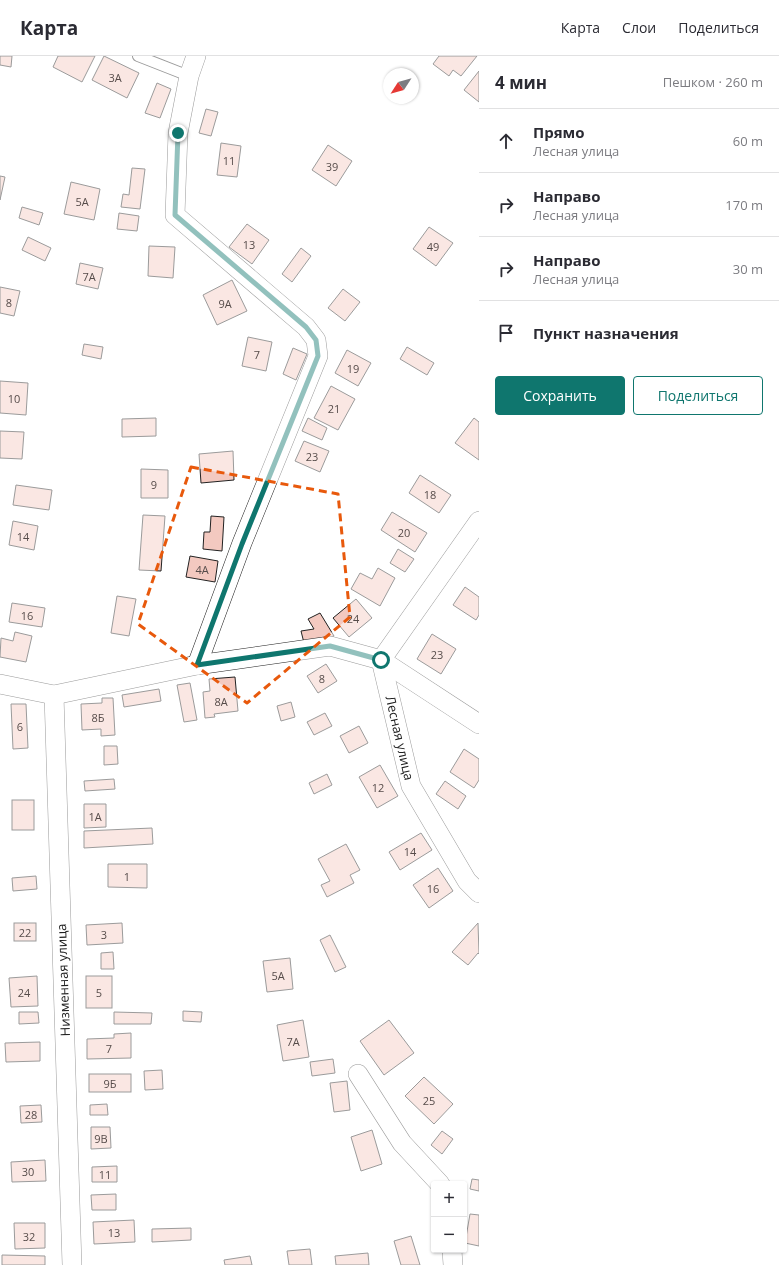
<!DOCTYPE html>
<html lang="ru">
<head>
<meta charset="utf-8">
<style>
  body { margin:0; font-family:"Open Sans",sans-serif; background:#f2f2f3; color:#2b2b33 }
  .controls { position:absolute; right:12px; bottom:12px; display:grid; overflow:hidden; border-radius:4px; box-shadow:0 1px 3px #0004 }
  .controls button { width:36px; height:36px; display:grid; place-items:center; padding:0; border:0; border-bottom:1px solid #e1e1e2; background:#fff; color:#2b2b33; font:20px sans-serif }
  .compass { position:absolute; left:383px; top:12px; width:36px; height:36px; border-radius:50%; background:#fff; box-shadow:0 1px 3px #0004; rotate:234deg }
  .stop { position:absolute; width:12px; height:12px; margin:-9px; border:3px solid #0f766e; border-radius:50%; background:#fff }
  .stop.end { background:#0f766e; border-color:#fff; box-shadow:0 1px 4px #0008 }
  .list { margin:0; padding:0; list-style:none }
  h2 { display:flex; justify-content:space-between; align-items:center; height:52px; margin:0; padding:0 16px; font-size:17px }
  h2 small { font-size:13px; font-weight:400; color:#7c7c81 }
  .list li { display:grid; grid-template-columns:26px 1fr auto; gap:12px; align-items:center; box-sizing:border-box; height:64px; padding:0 16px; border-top:1px solid #e1e1e2 }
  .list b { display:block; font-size:15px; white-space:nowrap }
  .list p { margin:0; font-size:13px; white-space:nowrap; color:#7c7c81 }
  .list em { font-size:13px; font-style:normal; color:#7c7c81 }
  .actions { display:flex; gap:8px; padding:12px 16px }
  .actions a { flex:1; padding:9px 0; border:1px solid #0f766e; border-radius:4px; text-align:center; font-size:14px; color:#0f766e }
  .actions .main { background:#0f766e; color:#fff }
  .icon { flex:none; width:22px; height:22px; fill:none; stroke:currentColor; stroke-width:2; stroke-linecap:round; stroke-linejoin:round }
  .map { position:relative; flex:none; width:479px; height:1209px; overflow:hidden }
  header { display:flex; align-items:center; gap:24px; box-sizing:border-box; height:56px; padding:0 20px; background:#fff; border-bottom:1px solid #e1e1e2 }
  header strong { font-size:19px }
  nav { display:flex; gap:22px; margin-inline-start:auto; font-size:14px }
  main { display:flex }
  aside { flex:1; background:#fff }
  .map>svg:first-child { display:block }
</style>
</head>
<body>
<header>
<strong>Карта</strong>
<nav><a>Карта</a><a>Слои</a><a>Поделиться</a></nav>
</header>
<main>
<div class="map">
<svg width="479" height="1209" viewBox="0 0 479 1209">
  <rect width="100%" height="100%" fill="#fff"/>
  <g fill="#f3c9c0" stroke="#222">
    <polygon points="0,0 12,0 11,11 0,9"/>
    <polygon points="58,0 95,0 82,26 53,11"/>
    <polygon points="104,0 139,17 127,42 92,24"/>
    <polygon points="439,0 477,0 461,20 453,14 449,20 433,8"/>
    <polygon points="479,15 479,46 464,34"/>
    <polygon points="157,27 171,33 160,62 145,57"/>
    <polygon points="206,53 218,56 211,80 199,77"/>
    <polygon points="221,87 241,90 237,121 217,119"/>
    <polygon points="328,89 352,105 336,130 312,114"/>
    <polygon points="132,112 145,113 140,153 121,151 123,138 129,139"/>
    <polygon points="0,120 5,121 0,144"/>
    <polygon points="71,126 100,133 94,164 64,158"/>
    <polygon points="22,151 43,157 39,169 19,162"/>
    <polygon points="119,157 139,160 137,175 117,173"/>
    <polygon points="247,168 269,184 252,208 229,191"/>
    <polygon points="429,171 453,187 436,210 413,193"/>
    <polygon points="28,181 51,192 45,205 22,194"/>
    <polygon points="149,190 175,191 173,222 148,220"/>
    <polygon points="301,192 311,200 292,226 282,218"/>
    <polygon points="80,207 103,212 98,233 76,228"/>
    <polygon points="232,224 247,255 217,269 203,239"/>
    <polygon points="0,231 20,235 14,260 0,257"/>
    <polygon points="343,233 360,246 345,265 328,252"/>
    <polygon points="248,281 272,286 266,315 242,310"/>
    <polygon points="84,288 103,291 101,303 82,299"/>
    <polygon points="407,291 434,307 427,319 400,303"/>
    <polygon points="293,292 307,298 296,324 283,318"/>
    <polygon points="347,294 371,307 358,330 335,317"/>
    <polygon points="0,325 28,327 26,359 0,357"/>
    <polygon points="331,330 355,343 338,374 314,362"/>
    <polygon points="156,362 156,380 122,381 122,363"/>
    <polygon points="308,362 327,372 322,384 302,375"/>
    <polygon points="474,362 479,366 479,404 455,387"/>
    <polygon points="0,375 24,376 22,403 0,402"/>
    <polygon points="304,385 329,395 320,416 295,405"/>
    <polygon points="233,395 234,424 201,427 199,398"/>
    <polygon points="141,413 168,414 168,442 141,442"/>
    <polygon points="420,419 451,439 439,457 409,437"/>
    <polygon points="16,429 52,434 49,454 13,449"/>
    <polygon points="392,456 427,477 415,496 381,474"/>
    <polygon points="143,459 165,460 161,515 139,514"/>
    <polygon points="211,460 224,461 222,495 203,493 204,476 210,476"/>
    <polygon points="13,465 38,470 34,494 9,489"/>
    <polygon points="398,493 414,503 405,516 390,507"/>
    <polygon points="190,500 218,505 215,526 186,521"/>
    <polygon points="378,512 395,522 380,550 351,533 360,517 372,523"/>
    <polygon points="465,531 479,541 479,559 476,564 453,549"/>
    <polygon points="117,540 136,543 129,580 111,577"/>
    <polygon points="356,543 372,562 349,581 333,562"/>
    <polygon points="12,547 45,552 42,571 9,566"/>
    <polygon points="320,557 334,580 304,587 301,575 314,573 308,563"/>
    <polygon points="15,576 32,580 26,606 0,601 1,582 13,585"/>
    <polygon points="432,578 456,593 441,618 417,603"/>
    <polygon points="326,608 337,625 318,637 307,620"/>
    <polygon points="235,621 238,655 214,658 215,661 205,662 203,636 210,635 209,623"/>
    <polygon points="190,627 197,664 184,666 177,629"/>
    <polygon points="159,633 161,645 124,651 122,639"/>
    <polygon points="102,642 113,642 115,679 101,680 101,673 82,674 81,648 102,647"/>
    <polygon points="291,646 295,661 281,665 277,650"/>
    <polygon points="11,648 26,648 28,692 13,693"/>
    <polygon points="325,657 332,670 314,679 307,666"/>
    <polygon points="359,670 368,687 349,697 340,680"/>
    <polygon points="104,690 117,690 118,708 104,709"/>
    <polygon points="464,693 479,703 479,724 474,732 450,716"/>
    <polygon points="380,709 398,740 377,752 359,721"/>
    <polygon points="327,718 332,729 314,738 309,727"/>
    <polygon points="114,723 115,733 85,735 84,725"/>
    <polygon points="445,725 466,740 458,753 436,738"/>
    <rect x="12" y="744" width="22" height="30"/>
    <polygon points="84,748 106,748 106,771 84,772"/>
    <polygon points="152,772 153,788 84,792 84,775"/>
    <polygon points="421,777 432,794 400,814 389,796"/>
    <polygon points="346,788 360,814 350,819 354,827 327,841 321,829 330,825 318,803"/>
    <polygon points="108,808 147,808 147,832 108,831"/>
    <polygon points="438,812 453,835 429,852 413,829"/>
    <polygon points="36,820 37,833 13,835 12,822"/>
    <rect x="14" y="867" width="22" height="18"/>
    <polygon points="122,867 123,887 87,889 86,869"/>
    <polygon points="478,867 479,898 478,897 468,909 452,896"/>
    <polygon points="330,879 346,911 335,916 320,884"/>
    <polygon points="113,896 114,913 101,913 101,897"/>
    <polygon points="290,902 293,933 267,936 263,905"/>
    <polygon points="37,920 38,950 11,951 9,922"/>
    <rect x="86" y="920" width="26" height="32"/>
    <polygon points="183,955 202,956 201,966 183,965"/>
    <polygon points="19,956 38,956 39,967 19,968"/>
    <polygon points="114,956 152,957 151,968 114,968"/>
    <polygon points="303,964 309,1001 283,1005 277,969"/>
    <polygon points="389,964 414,997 384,1019 360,985"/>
    <polygon points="131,977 131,1002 87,1003 87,983 114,982 114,978"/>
    <polygon points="40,986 40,1005 6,1006 5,987"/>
    <polygon points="333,1003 335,1017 312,1020 310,1006"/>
    <polygon points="162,1014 163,1033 145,1034 144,1015"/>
    <rect x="89" y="1018" width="42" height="18"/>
    <polygon points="424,1021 453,1048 434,1068 405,1040"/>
    <polygon points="347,1025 350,1054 334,1056 330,1027"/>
    <polygon points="107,1048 108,1059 90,1059 90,1049"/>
    <polygon points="41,1049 42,1066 21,1067 20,1050"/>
    <polygon points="91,1071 110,1071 111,1092 91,1093"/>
    <polygon points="372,1074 382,1108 361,1115 351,1081"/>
    <polygon points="442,1075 453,1083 442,1098 431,1089"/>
    <polygon points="45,1104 46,1125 12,1126 11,1106"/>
    <polygon points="117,1110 117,1126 92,1126 92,1111"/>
    <polygon points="472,1123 479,1124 479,1135 470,1133"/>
    <polygon points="116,1138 116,1154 92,1154 91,1139"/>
    <polygon points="470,1158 479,1159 479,1190 465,1187"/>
    <polygon points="134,1164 135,1186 94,1188 93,1166"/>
    <polygon points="14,1167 45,1167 45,1192 15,1193"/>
    <polygon points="191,1172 191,1184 152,1186 152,1173"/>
    <polygon points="411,1180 420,1209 401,1209 394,1185"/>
    <polygon points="310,1193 312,1209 289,1209 287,1195"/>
    <polygon points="368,1197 369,1209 336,1209 335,1200"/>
    <polygon points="2,1199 45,1200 45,1209 2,1209"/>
    <polygon points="250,1200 252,1209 225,1209 224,1204"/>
  </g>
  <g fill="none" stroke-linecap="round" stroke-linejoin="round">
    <defs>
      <polyline id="service" points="138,0 189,20"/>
      <g id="minor">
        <polyline points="196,0 189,20 178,77 175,159 306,271 316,284 318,300 242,487 197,609"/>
        <polyline points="479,465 381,604 411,730 467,825 479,837"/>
        <polyline points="0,628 54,639 197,609 330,590 381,604 479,668"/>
        <polyline points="54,639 72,1209"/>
        <polyline points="358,1018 402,1087 440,1128"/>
        <polyline points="452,1194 453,1209"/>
      </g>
    </defs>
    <use href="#service" stroke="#222" stroke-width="12"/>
    <use href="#minor" stroke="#222" stroke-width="20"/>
    <use href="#service" stroke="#fff" stroke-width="10"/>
    <use href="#minor" stroke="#fff" stroke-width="19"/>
  </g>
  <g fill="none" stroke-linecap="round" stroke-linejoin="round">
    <polyline stroke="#0f766e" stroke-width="5" points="178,77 175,159 306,271 316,284 318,300 242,488 197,609 330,590 381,604"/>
  </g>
  <path d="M0 0H479V1209H0ZM191,411L338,438L350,561L247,647L138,568Z" fill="#fff" fill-opacity=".55" fill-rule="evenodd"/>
  <path fill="none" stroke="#e8590c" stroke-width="3" stroke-dasharray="8 5" stroke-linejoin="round" d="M191,411L338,438L350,561L247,647L138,568Z"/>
  <g text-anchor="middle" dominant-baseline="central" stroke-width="3" stroke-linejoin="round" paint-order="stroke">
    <g font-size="11" fill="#564c4a">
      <text x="115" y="21">3А</text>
      <text x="229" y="104">11</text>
      <text x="332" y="110">39</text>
      <text x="82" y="145">5А</text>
      <text x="249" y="188">13</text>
      <text x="433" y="190">49</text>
      <text x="89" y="220">7А</text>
      <text x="9" y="246">8</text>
      <text x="225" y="247">9А</text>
      <text x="257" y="298">7</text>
      <text x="353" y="312">19</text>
      <text x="14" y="342">10</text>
      <text x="334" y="352">21</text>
      <text x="312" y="400">23</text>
      <text x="154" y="428">9</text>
      <text x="430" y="438">18</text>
      <text x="404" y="476">20</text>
      <text x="23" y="480">14</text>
      <text x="202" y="513">4А</text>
      <text x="27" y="559">16</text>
      <text x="353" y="562">24</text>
      <text x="437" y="598">23</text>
      <text x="322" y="622">8</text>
      <text x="221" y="645">8А</text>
      <text x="98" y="661">8Б</text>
      <text x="20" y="670">6</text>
      <text x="378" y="731">12</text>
      <text x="95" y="760">1А</text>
      <text x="410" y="795">14</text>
      <text x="127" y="820">1</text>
      <text x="433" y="832">16</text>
      <text x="25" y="876">22</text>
      <text x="104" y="878">3</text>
      <text x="278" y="919">5А</text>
      <text x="24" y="936">24</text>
      <text x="99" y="936">5</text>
      <text x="293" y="985">7А</text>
      <text x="109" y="992">7</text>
      <text x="110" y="1027">9Б</text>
      <text x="429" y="1044">25</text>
      <text x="31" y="1058">28</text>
      <text x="101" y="1082">9В</text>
      <text x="28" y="1115">30</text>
      <text x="105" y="1118">11</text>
      <text x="114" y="1176">13</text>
      <text x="29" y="1180">32</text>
    </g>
    <g font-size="13" fill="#222" stroke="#fff">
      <text transform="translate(400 682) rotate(77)">Лесная улица</text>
      <text transform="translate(63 924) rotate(-92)">Низменная улица</text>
    </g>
  </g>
</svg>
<div class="controls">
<button>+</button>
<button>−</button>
</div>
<svg class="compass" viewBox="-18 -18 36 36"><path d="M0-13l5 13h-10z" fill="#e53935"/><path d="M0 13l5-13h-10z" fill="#7c7c81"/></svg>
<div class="stop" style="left:381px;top:604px"></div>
<div class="stop end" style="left:178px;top:77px"></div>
</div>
<aside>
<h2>4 мин<small>Пешком · 260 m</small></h2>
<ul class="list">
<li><svg class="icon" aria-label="ahead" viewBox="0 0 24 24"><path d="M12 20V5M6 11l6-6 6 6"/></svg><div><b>Прямо</b><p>Лесная улица</p></div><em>60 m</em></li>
<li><svg class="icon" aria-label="right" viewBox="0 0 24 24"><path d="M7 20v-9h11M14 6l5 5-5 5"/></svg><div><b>Направо</b><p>Лесная улица</p></div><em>170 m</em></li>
<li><svg class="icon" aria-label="right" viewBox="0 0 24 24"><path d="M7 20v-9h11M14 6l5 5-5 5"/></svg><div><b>Направо</b><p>Лесная улица</p></div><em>30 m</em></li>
<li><svg class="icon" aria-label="arrive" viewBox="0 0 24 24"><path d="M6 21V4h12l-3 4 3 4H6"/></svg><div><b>Пункт назначения</b></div></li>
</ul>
<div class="actions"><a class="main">Сохранить</a><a>Поделиться</a></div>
</aside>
</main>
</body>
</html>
